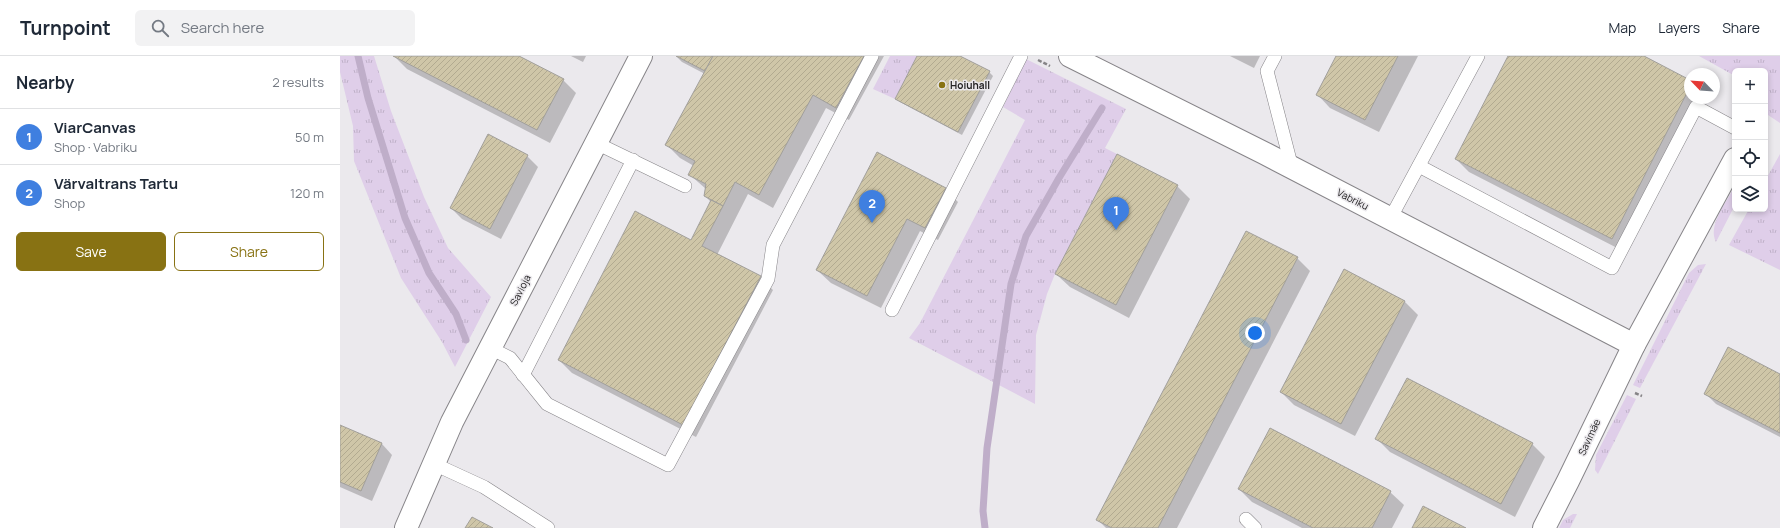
<!DOCTYPE html>
<html lang="en">
<head>
<meta charset="utf-8">
<style>
  body { margin:0; font-family:Manrope,sans-serif; background:#f2f2f3; color:#1f2937 }
  .controls { position:absolute; right:12px; top:12px; display:grid; overflow:hidden; border-radius:6px; box-shadow:0 2px 6px #0003 }
  .controls button { width:36px; height:36px; display:grid; place-items:center; padding:0; border:0; border-bottom:1px solid #e0e1e3; background:#fff; color:#1f2937; font:20px sans-serif }
  .compass { position:absolute; left:1344px; top:12px; width:36px; height:36px; border-radius:50%; background:#fff; box-shadow:0 2px 6px #0003; rotate:295deg }
  .you { position:absolute; left:915px; top:277px; width:14px; height:14px; margin:-10px; border:3px solid #fff; border-radius:50%; background:#1a73e8; box-shadow:0 0 0 6px #1a73e833 }
  .badge { display:grid; place-items:center; width:26px; height:26px; border-radius:50%; background:#887213; color:#fff; font-size:13px; font-weight:700 }
  .pin { position:absolute; translate:-50% -33px; filter:drop-shadow(0 1px 2px #0008) }
  .pin::after { content:''; position:absolute; top:21px; width:14px; height:12px; background:inherit; clip-path:polygon(0 0,100% 0,50% 100%) }
  .list { margin:0; padding:0; list-style:none }
  h2 { display:flex; justify-content:space-between; align-items:center; height:52px; margin:0; padding:0 16px; font-size:17px }
  h2 small { font-size:13px; font-weight:400; color:#747a83 }
  .list li { display:grid; grid-template-columns:26px 1fr auto; gap:12px; align-items:center; box-sizing:border-box; height:56px; padding:0 16px; border-top:1px solid #e0e1e3 }
  .list b { display:block; font-size:15px; white-space:nowrap }
  .list p { margin:0; font-size:13px; white-space:nowrap; color:#747a83 }
  .list em { font-size:13px; font-style:normal; color:#747a83 }
  .actions { display:flex; gap:8px; padding:12px 16px }
  .actions a { flex:1; padding:9px 0; border:1px solid #887213; border-radius:6px; text-align:center; font-size:14px; color:#887213 }
  .actions .main { background:#887213; color:#fff }
  .icon { flex:none; width:22px; height:22px; fill:none; stroke:currentColor; stroke-width:2; stroke-linecap:round; stroke-linejoin:round }
  .map { position:relative; flex:none; width:1440px; height:472px; overflow:hidden }
  header { display:flex; align-items:center; gap:24px; box-sizing:border-box; height:56px; padding:0 20px; background:#fff; border-bottom:1px solid #e0e1e3 }
  header strong { font-size:19px }
  nav { display:flex; gap:22px; margin-inline-start:auto; font-size:14px }
  .search { width:280px; height:36px; background:#f2f2f3; display:flex; align-items:center; gap:10px; box-sizing:border-box; padding:0 14px; border-radius:6px; color:#747a83; font-size:15px }
  main { display:flex }
  aside { flex:1; background:#fff }
  .map>svg:first-child { display:block }
</style>
</head>
<body>
<header>
<strong>Turnpoint</strong>
<div class="search"><svg class="icon" aria-label="search" viewBox="0 0 24 24"><circle cx="10" cy="10" r="6"/><path d="M15 15l6 6"/></svg>Search here</div>
<nav><a>Map</a><a>Layers</a><a>Share</a></nav>
</header>
<main>
<aside>
<h2>Nearby<small>2 results</small></h2>
<ul class="list">
<li><span class="badge" style="background:#3f7fe0">1</span><div><b>ViarCanvas</b><p>Shop · Vabriku</p></div><em>50 m</em></li>
<li><span class="badge" style="background:#3f7fe0">2</span><div><b>Värvaltrans Tartu</b><p>Shop</p></div><em>120 m</em></li>
</ul>
<div class="actions"><a class="main">Save</a><a>Share</a></div>
</aside>
<div class="map">
<svg width="1440" height="472" viewBox="0 0 1440 472">
  <defs>
    <pattern id="grass-tufts" width="24" height="20" patternUnits="userSpaceOnUse"><rect width="24" height="20" fill="#dfcee9"/><path d="M3 7l-1-3M5 7V3M7 7l1-3M15 17l-1-3M17 17v-4M19 17l1-3" fill="none" stroke="#bfb1c8"/></pattern>
    <pattern id="building-hatch" width="6" height="6" patternUnits="userSpaceOnUse"><rect width="6" height="6" fill="#cfc6a8"/><path d="M-1 1l2-2M0 6l6-6M5 7l2-2" fill="none" stroke="#b2aa90"/></pattern>
  </defs>
  <rect width="100%" height="100%" fill="#ebe9ed"/>
  <g fill="url(#grass-tufts)">
    <polygon points="0,0 34,0 51,55 84,141 108,192 151,241 115,311 102,286 61,222 14,105 13,70 0,16"/>
    <polygon points="550,0 577,0 555,43 533,33"/>
    <polygon points="1359,0 1440,0 1440,67 1425,57 1425,15 1395,15 1395,20"/>
    <polygon points="686,3 786,53 765,92 777,98 715,218 707,238 696,279 695,348 569,282 580,267 685,64 663,51"/>
    <polygon points="1440,98 1440,214 1389,189 1409,153 1425,153 1425,125"/>
    <path d="M1395,133V149L1376,186C1368,170 1384,150 1392,135Z"/>
    <polygon points="1366,208 1300,332 1293,329 1349,217 1358,209"/>
    <polygon points="1287,339 1296,343 1258,418 1255,414 1256,399"/>
    <polygon points="1233,458 1237,458 1230,472 1219,472 1223,464"/>
  </g>
  <g fill="#0003">
    <polygon points="54,0 177,0 223,24 236,37 210,87 67,13"/>
    <polygon points="231,0 246,0 243,6"/>
    <polygon points="336,0 544,0 509,64 486,52 433,152 408,138 377,199 420,221 433,234 356,381 232,317 219,304 351,185 371,146 365,140 366,133 350,119 354,110 340,102 327,89 365,18 342,6"/>
    <polygon points="579,0 618,0 649,16 653,20 622,79 560,46 556,43"/>
    <polygon points="890,0 920,0 914,12"/>
    <polygon points="997,0 1078,0 1039,76 990,52 977,38"/>
    <polygon points="1169,0 1301,0 1350,25 1350,42 1364,42 1285,196 1129,116 1116,103"/>
    <polygon points="187,100 198,111 161,183 122,163 111,152"/>
    <polygon points="837,130 850,143 789,262 730,231 716,218"/>
    <polygon points="605,133 618,146 598,184 580,175 541,252 491,227 477,214"/>
    <polygon points="957,202 970,215 837,472 766,472 758,464"/>
    <polygon points="1004,214 1065,246 1078,259 1015,380 954,349 941,336"/>
    <polygon points="1440,319 1440,381 1376,348 1365,337"/>
    <polygon points="0,370 42,388 52,399 32,445 0,431"/>
    <polygon points="1037,383 1192,388 1205,401 1175,461 1050,396"/>
    <polygon points="899,433 1050,436 1064,449 1052,472 962,472 912,446"/>
  </g>
  <g fill="none" stroke-linecap="round" stroke-linejoin="round">
    <g stroke="#bfaec9" stroke-width="7">
      <polyline points="18,0 28,42 65,162 89,217 116,258 126,284"/>
      <polyline points="645,472 643,455 647,392 671,228 686,180 719,122 762,52"/>
    </g>
  </g>
  <g fill="url(#building-hatch)" stroke="#a19f9b">
    <polygon points="53,0 179,0 224,23 197,74"/>
    <polygon points="336,0 373,0 365,15"/>
    <polygon points="373,0 524,0 496,52 473,39 419,139 395,126 383,150 364,140 366,128 348,119 355,105 325,89"/>
    <polygon points="577,0 620,0 650,15 618,76 555,43"/>
    <polygon points="996,0 1058,0 1025,64 976,39"/>
    <polygon points="1168,0 1304,0 1350,24 1350,31 1272,183 1115,103"/>
    <polygon points="148,78 188,99 150,173 110,152"/>
    <polygon points="537,96 606,132 585,172 567,163 527,240 476,214"/>
    <polygon points="777,98 838,129 776,249 715,218"/>
    <polygon points="371,144 383,150 362,190 421,220 343,369 218,304 295,155 351,184"/>
    <polygon points="906,175 958,201 818,472 772,472 756,464"/>
    <polygon points="1004,213 1065,245 1001,368 940,336"/>
    <polygon points="1388,291 1440,318 1440,377 1364,338"/>
    <polygon points="1067,322 1193,387 1161,448 1035,383"/>
    <polygon points="0,369 42,387 21,435 0,426"/>
    <polygon points="930,372 1051,435 1032,472 973,472 898,433"/>
    <polygon points="1083,450 1126,472 1072,472"/>
    <polygon points="132,461 153,472 125,472"/>
  </g>
  <g fill="none" stroke-linecap="round" stroke-linejoin="round">
    <defs>
      <g id="lane">
        <polyline points="935,0 927,15 952,112"/>
        <polyline points="256,87 345,130"/>
        <polyline points="1079,110 1272,212 1356,51 1395,72"/>
        <polyline points="1050,163 1138,0"/>
        <polyline points="552,254 681,0"/>
        <polyline points="150,292 170,302 207,348 328,409 428,223 433,189 532,0"/>
        <polyline points="183,319 293,104"/>
        <polyline points="94,408 144,431 208,472"/>
        <polyline points="906,463 915,472"/>
      </g>
      <g id="street">
        <polyline points="730,0 924,97 1294,289"/>
        <polyline points="66,472 112,366 301,0"/>
        <polyline points="1204,472 1228,425 1294,289 1395,103"/>
      </g>
    </defs>
    <use href="#lane" stroke="#878589" stroke-width="14"/>
    <use href="#street" stroke="#878589" stroke-width="24"/>
    <g stroke="#868487" stroke-width="2.5" stroke-dasharray="4 2" stroke-linecap="butt">
      <polyline points="698,4 710,10"/>
      <polyline points="1295,337 1302,340"/>
    </g>
    <use href="#lane" stroke="#fff" stroke-width="13"/>
    <use href="#street" stroke="#fff" stroke-width="22"/>
  </g>
  <circle fill="#887213" stroke="#ebe9ed" stroke-width="1.5" cx="602" cy="29" r="4"/>
  <g text-anchor="middle" dominant-baseline="central" stroke-width="3" stroke-linejoin="round" paint-order="stroke">
    <g font-size="10" font-weight="bold" fill="#252425" stroke="#ebe9ed" text-anchor="start">
      <text x="610" y="29">Hoiuhall</text>
    </g>
    <g font-size="10" fill="#252425" stroke="#ebe9ed">
      <text transform="translate(1013 143) rotate(27)">Vabriku</text>
      <text transform="translate(180 234) rotate(-63)">Savioja</text>
      <text transform="translate(1249 381) rotate(-65)">Savimäe</text>
    </g>
  </g>
</svg>
<div class="controls">
<button>+</button>
<button>−</button>
<button><svg class="icon" aria-label="locate" viewBox="0 0 24 24"><circle cx="12" cy="12" r="6"/><path d="M12 2v4M12 18v4M2 12h4M18 12h4"/></svg></button>
<button><svg class="icon" aria-label="layers" viewBox="0 0 24 24"><path d="M12 4l9 5-9 5-9-5zM3 14l9 5 9-5"/></svg></button>
</div>
<svg class="compass" viewBox="-18 -18 36 36"><path d="M0-13l5 13h-10z" fill="#e53935"/><path d="M0 13l5-13h-10z" fill="#747a83"/></svg>
<div class="you"></div>
<div class="pin badge" style="left:776px;top:174px;background:#3f7fe0">1</div>
<div class="pin badge" style="left:532px;top:167px;background:#3f7fe0">2</div>
</div>
</main>
</body>
</html>
